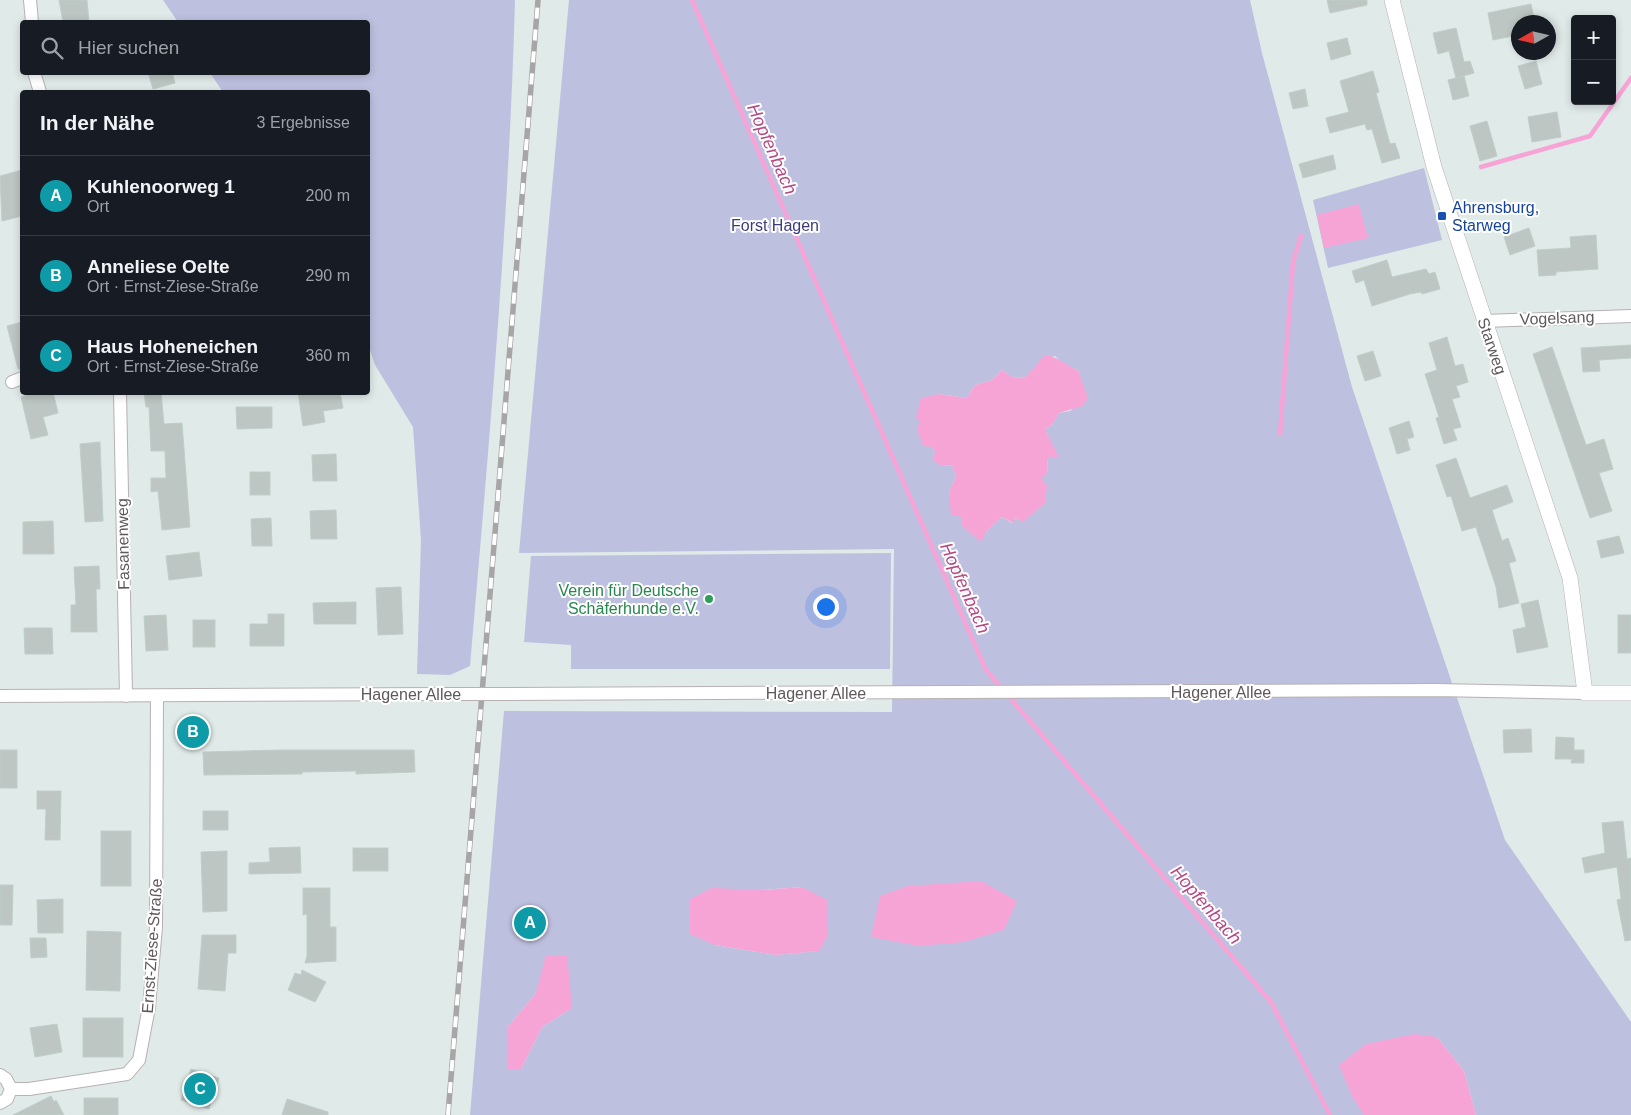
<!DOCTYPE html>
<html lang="de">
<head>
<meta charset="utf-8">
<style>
  body { margin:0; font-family:Helvetica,sans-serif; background:#20242c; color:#f1f3f6 }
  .controls { position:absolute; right:15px; top:15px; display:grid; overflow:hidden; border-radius:5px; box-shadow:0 2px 8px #0003 }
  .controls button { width:45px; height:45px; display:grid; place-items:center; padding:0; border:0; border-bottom:1px solid #363941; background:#171b24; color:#f1f3f6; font:25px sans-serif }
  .compass { position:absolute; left:1511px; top:15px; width:45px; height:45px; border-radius:50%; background:#171b24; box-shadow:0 2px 8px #0003; rotate:262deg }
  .you { position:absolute; left:825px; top:606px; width:18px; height:18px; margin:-12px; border:4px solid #fff; border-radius:50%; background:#1a73e8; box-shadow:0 0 0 8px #1a73e833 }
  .badge { display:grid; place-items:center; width:32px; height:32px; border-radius:50%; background:#0f766e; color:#fff; font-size:16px; font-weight:700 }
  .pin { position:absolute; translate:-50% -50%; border:2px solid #fff; box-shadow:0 1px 5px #0006 }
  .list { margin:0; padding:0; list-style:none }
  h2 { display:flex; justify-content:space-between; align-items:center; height:65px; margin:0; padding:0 20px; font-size:21px }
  h2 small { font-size:16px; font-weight:400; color:#9ea1a6 }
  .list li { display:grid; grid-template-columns:32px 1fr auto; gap:15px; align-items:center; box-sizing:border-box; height:80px; padding:0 20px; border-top:1px solid #363941 }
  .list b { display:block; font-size:19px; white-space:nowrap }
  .list p { margin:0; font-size:16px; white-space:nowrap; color:#9ea1a6 }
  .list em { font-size:16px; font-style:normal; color:#9ea1a6 }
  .icon { flex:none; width:28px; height:28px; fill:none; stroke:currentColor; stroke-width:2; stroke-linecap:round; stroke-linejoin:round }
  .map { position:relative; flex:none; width:1631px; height:1115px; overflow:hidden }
  .search { position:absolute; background:#171b24; box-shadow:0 2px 8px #0003; left:20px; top:20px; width:350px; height:55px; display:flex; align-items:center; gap:12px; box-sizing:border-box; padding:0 18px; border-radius:5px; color:#9ea1a6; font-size:19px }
  .panel { position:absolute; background:#171b24; box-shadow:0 2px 8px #0003; left:20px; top:90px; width:350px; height:305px; border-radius:5px }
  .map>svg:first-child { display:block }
</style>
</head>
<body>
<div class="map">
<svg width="1631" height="1115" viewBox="0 0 1631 1115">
  <rect width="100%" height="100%" fill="#e0eae8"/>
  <g fill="#bec0e0" fill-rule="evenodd">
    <path d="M163,0H515C509,222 489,444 470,666L450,675L417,674L421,540L413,427L375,365L368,344V92H223L210,73L368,72V22H178Z"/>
    <path d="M569,0H1250L1262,53L1352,387L1505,840L1631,1022V1115H1476L1464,1071L1437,1037L1364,1115H470L504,711L892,712L894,549L519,553ZM1055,356L1064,365L1078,370L1087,398L1070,411L1059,413L1052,425L1045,429L1058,458L1048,456L1047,473L1040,478L1045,503L1023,521L1014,518L1012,523L1002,517L986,532L962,517L949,491L956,478L953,466L940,465L933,447L917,429L939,394L967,398L975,385L992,380L1002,370L1012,377L1025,378L1043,359ZM802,887L818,951L776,955L715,945L761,890ZM536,993L572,1008L542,1027L521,1069L507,1028Z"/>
    <polygon points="1424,168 1442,240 1328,268 1313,200"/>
    <polygon points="891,553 890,669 571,669 571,645 524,642 531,556"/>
  </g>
  <g fill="#f6a4d6">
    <polygon points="1359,204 1368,238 1324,248 1317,215"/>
    <path d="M1045,355C1058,356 1066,366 1078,370L1088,398L1083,406L1059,413L1052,425L1045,429L1059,458L1048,457L1047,473L1041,478L1048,487L1045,495V503L1023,522L1015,518L1013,523L1002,517L986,532L981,542L961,525L962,517L951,515L949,491L956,478L953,466L940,465L933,460L935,452L933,447L923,446L917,429L920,422L916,417L921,398L939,394L967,398L975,385L992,380L1002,370L1012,377L1025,378Z"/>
    <polygon points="981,881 1017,901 1004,930 964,942 919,946 871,937 880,896 908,886"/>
    <polygon points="802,887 827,900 827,937 819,951 776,955 715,945 690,934 690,899 712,888 761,890"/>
    <polygon points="546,955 567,955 572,1008 542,1027 521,1069 507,1069 507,1028 536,993"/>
    <polygon points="1414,1034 1437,1037 1464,1071 1476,1115 1364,1115 1352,1096 1339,1065 1366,1044"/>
  </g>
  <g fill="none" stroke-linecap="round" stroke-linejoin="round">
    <g stroke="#f6a4d6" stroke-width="4.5">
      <polyline points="692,0 986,670 1271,1002 1330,1115"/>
      <polyline points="1481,167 1590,136 1631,78"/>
      <polyline points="1280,434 1293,262 1301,236"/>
    </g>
  </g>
  <g fill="#bdc6c2" stroke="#bfcec9">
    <polygon points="59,0 87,0 89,22 63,22"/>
    <polygon points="1327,0 1367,0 1367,5 1330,13"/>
    <polygon points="1531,4 1535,22 1518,22 1518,35 1493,40 1488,13"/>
    <polygon points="1456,28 1464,62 1470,61 1474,73 1456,78 1449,51 1438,54 1433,33"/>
    <polygon points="1347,38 1351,54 1331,60 1327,43"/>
    <polygon points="1536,61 1542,84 1525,89 1518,66"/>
    <polygon points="1373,71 1379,92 1376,93 1390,144 1395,143 1400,158 1382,163 1372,129 1367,130 1365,124 1330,133 1326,118 1349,112 1340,81"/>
    <polygon points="148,72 172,72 175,83 153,89"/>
    <polygon points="1464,76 1469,96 1453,100 1448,80"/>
    <polygon points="1305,89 1308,106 1293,109 1289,93"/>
    <polygon points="1557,112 1561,137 1532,142 1528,117"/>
    <polygon points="1487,121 1497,156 1480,161 1470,126"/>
    <polygon points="1333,155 1336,169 1303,178 1299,164"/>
    <polygon points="22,170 22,216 2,221 0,176"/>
    <polygon points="1529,228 1535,246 1510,255 1504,237"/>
    <polygon points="1596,235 1598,269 1556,272 1556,275 1539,276 1537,250 1571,248 1570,237"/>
    <polygon points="1387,260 1392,277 1426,269 1429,274 1435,272 1440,289 1422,294 1421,292 1410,294 1372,306 1364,280 1356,283 1352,271"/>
    <polygon points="22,322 22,369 18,369 7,326"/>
    <polygon points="1447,337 1455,366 1463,364 1468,382 1456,386 1460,397 1452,399 1461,427 1453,429 1457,440 1444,444 1436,418 1439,417 1425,374 1437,370 1429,343"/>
    <polygon points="1631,345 1631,358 1599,360 1600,371 1583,372 1581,348"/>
    <polygon points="1552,347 1586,445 1604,439 1613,469 1599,473 1612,511 1590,518 1533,354"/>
    <polygon points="1373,351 1381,376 1365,381 1357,356"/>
    <polygon points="38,392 53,392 58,413 43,417 48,435 31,439 21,397"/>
    <polygon points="144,392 161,392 164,424 182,423 190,527 162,530 158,491 151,492 151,478 166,478 165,451 151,451 149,407 146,407"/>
    <polygon points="298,392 340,392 343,408 323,411 325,422 303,426"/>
    <polygon points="236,407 272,407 272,428 237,429"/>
    <polygon points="1409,421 1414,437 1407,439 1410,450 1397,454 1389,428"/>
    <polygon points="100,442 103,521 85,522 80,444"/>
    <polygon points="336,454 337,481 313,481 312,455"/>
    <polygon points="1456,458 1470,498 1507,485 1513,502 1492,510 1502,541 1508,538 1516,561 1509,563 1519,603 1499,608 1496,587 1476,527 1462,531 1451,496 1447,497 1436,465"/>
    <rect x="250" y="472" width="20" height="23"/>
    <polygon points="336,510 337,539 311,539 310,511"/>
    <polygon points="271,518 272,546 252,546 251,519"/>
    <polygon points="53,521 54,554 23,554 23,522"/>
    <polygon points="1619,536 1624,553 1601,558 1597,541"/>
    <polygon points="199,552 202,576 169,580 166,556"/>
    <polygon points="99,566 100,589 96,589 97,632 71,632 71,605 76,605 74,567"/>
    <polygon points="401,587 403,634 378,635 376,588"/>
    <polygon points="1538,600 1548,647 1517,653 1513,630 1526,627 1521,604"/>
    <polygon points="356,602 356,624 314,624 313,603"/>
    <polygon points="268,614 284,614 284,646 250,646 250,624 268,624"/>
    <polygon points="166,615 168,650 146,651 144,616"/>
    <rect x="1618" y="615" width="13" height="38"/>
    <rect x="193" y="620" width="22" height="27"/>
    <polygon points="24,628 52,628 53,654 25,654"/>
    <polygon points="1531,729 1532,752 1504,753 1503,730"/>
    <polygon points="1556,737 1574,738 1574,750 1584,750 1584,763 1571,763 1572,759 1555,759"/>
    <rect x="0" y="750" width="17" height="38"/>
    <polygon points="281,750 414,750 415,772 356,774 356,771 302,772 302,774 204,775 203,752"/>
    <polygon points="37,791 61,791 60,840 45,840 46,809 37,809"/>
    <rect x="203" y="811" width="25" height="19"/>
    <polygon points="1623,821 1627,859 1631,858 1631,940 1625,941 1617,900 1621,899 1617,867 1585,873 1582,858 1605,853 1602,823"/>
    <rect x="101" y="831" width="30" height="55"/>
    <polygon points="300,847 301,873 249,874 249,863 270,862 269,848"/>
    <rect x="353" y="848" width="35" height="23"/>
    <polygon points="227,851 227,911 203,912 201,852"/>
    <polygon points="0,885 13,885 12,925 0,925"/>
    <polygon points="303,888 330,888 330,927 336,927 336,961 305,963 307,956 307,914 303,915"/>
    <polygon points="63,899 63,933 38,933 37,900"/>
    <polygon points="87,931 121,932 120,991 86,990"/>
    <polygon points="202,935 236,935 236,953 228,953 225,991 198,989"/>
    <polygon points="30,938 46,938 47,957 31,958"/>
    <polygon points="302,970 326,982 315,1002 288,990 295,973 301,975"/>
    <rect x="83" y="1018" width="40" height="39"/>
    <polygon points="57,1024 62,1052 35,1057 30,1028"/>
    <polygon points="191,1069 219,1078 209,1109 181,1100"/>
    <polygon points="51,1096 54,1102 56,1100 64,1115 13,1115"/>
    <rect x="84" y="1098" width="34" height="17"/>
    <polygon points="287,1099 328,1112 328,1115 282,1115"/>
  </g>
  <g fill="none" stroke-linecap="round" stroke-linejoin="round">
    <defs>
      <g id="minor">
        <polyline points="30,0 32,22"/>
        <polyline points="34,72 40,92"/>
        <polyline points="1484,321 1631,316"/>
        <polyline points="12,382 22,378"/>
        <polyline points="120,392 126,696"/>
        <polyline points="490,694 1436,690 1585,693"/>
        <polyline points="0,696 447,694"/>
        <polyline points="0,1075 6,1079 11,1089 7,1099 0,1103"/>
        <polyline points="11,1089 29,1089 127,1074 139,1060 149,1007 156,927 157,696"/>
      </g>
      <polyline id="tertiary" points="1392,0 1434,167 1570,578 1585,693 1631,693"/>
    </defs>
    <use href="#minor" stroke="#b7b1b3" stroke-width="14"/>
    <use href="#tertiary" stroke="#b7b1b3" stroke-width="16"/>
    <use href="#minor" stroke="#fff" stroke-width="12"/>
    <use href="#tertiary" stroke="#fff" stroke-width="15"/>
    <defs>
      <polyline id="rail" points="448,1115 538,0"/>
    </defs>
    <use href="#rail" stroke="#a7a5a5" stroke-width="5.5"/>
    <use href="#rail" stroke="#fff" stroke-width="4" stroke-dasharray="11" stroke-linecap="butt"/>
    <defs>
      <polyline id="minor-bridge" points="447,694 490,694"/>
    </defs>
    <use href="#minor-bridge" stroke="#b7b1b3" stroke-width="14" stroke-linecap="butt"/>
    <use href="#minor-bridge" stroke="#fff" stroke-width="12"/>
  </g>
  <rect fill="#1a4fb4" stroke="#fff" stroke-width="2" x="1437" y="211" width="10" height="10" rx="2.5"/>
  <circle fill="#2e9e5b" stroke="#fff" stroke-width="2" cx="709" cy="599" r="5"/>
  <g text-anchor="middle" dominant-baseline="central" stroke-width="4" stroke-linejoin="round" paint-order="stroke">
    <g font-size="16" fill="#164399" stroke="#fff" text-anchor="start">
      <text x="1452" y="207">Ahrensburg,<tspan x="1452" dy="18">Starweg</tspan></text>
    </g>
    <g font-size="16" fill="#3b3b7d" stroke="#fff">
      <text x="775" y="225">Forst Hagen</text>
    </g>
    <g font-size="16" fill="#60595c" stroke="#fff">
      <text transform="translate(1557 318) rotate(-2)">Vogelsang</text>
      <text transform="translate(1492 346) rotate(71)">Starweg</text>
      <text transform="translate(123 544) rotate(-91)">Fasanenweg</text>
      <text x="1221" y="692">Hagener Allee</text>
      <text x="816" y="693">Hagener Allee</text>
      <text x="411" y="694">Hagener Allee</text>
      <text transform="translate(152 946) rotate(-86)">Ernst-Ziese-Straße</text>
    </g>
    <g font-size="16" fill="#27864d" stroke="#fff" text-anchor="end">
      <text x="699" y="590">Verein für Deutsche<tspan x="699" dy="18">Schäferhunde e.V.</tspan></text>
    </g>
    <g font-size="18" font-style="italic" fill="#b64a84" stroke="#fff">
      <text transform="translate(772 149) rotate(66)">Hopfenbach</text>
      <text transform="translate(965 588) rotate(66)">Hopfenbach</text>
      <text transform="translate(1206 905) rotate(49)">Hopfenbach</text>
    </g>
  </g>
</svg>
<div class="controls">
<button>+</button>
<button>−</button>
</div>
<svg class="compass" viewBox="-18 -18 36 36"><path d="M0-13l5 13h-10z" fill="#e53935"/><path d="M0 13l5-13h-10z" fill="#9ea1a6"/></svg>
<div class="you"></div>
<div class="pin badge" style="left:530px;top:923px;background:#0f9aa8">A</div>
<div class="pin badge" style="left:193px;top:732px;background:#0f9aa8">B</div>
<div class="pin badge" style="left:200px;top:1089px;background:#0f9aa8">C</div>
<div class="search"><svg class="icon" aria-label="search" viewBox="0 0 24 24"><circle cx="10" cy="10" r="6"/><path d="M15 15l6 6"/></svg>Hier suchen</div>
<section class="panel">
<h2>In der Nähe<small>3 Ergebnisse</small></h2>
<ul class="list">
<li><span class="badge" style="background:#0f9aa8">A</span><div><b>Kuhlenoorweg 1</b><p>Ort</p></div><em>200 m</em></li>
<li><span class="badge" style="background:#0f9aa8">B</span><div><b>Anneliese Oelte</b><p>Ort · Ernst-Ziese-Straße</p></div><em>290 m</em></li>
<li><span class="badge" style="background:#0f9aa8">C</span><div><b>Haus Hoheneichen</b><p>Ort · Ernst-Ziese-Straße</p></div><em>360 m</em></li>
</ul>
</section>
</div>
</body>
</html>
